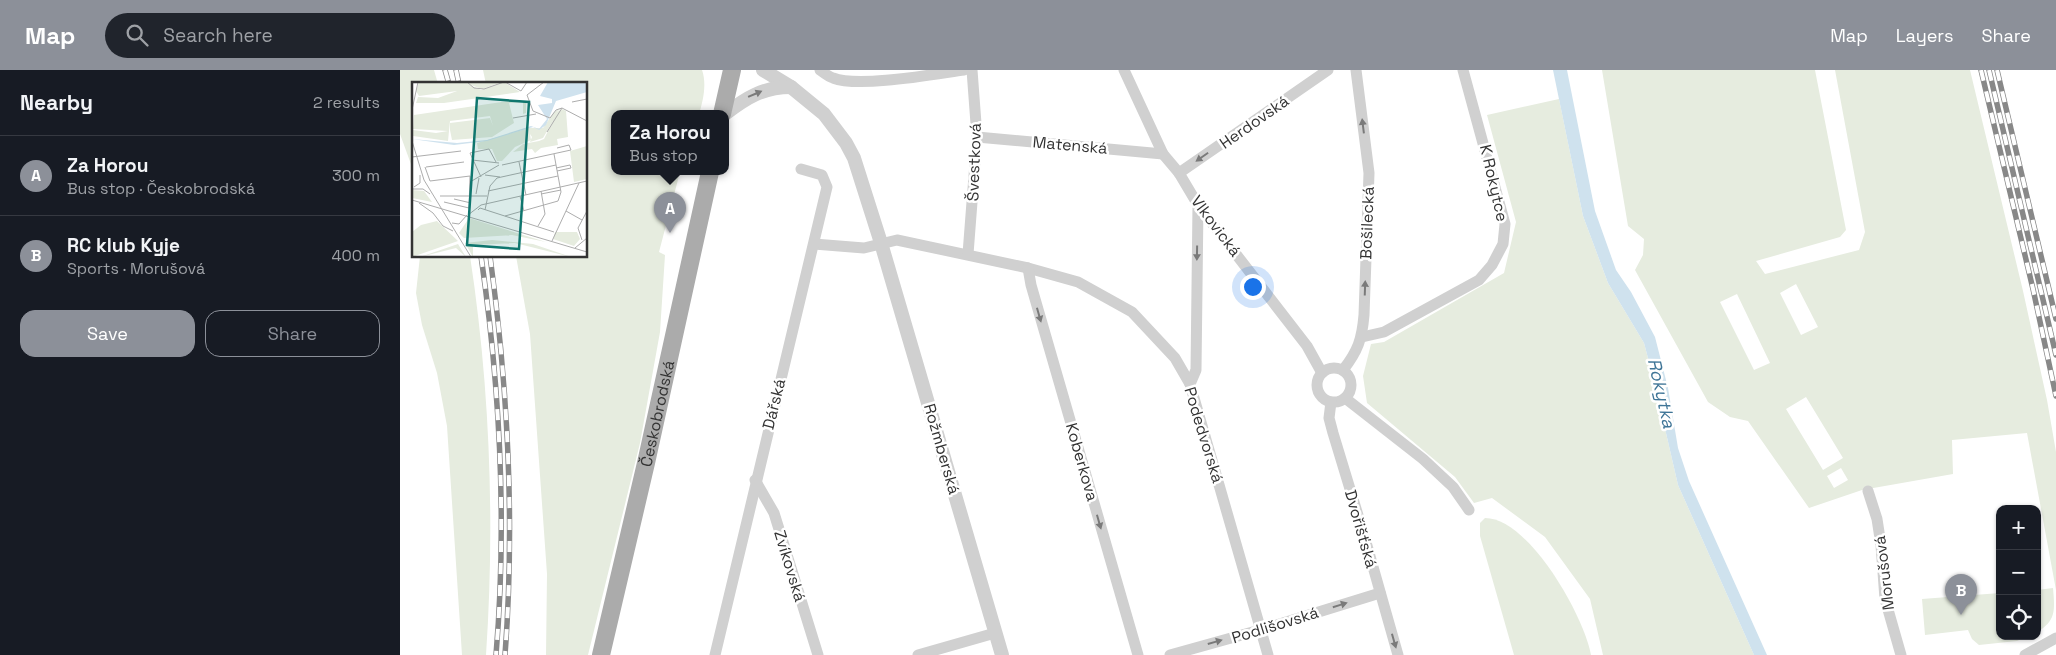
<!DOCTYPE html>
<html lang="en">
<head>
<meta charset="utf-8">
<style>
  body { margin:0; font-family:"Space Grotesk",sans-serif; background:#20242c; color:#f1f3f6 }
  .controls { position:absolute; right:15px; bottom:15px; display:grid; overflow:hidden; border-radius:10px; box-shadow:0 1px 4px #0004 }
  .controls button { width:45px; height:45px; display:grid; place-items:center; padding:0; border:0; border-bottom:1px solid #363941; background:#171b24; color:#f1f3f6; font:25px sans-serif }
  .you { position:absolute; left:852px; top:216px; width:18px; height:18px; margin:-12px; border:4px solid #fff; border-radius:50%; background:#1a73e8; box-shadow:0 0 0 8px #1a73e833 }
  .badge { display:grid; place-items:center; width:32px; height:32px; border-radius:50%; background:#8c9099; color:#fff; font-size:16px; font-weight:700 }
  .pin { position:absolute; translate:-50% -41px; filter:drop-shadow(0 1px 2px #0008) }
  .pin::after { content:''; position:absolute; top:26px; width:18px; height:15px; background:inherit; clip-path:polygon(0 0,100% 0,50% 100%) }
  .popup { position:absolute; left:211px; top:40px; width:118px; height:65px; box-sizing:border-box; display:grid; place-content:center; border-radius:10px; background:#171b24; filter:drop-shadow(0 1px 4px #0005); font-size:16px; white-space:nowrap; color:#9ea1a6 }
  .popup b { font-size:19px; color:#f1f3f6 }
  .popup::after { content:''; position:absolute; left:50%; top:100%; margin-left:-10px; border:10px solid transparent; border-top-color:#171b24 }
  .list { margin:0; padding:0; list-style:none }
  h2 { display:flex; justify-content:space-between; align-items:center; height:65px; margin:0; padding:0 20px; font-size:21px }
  h2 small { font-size:16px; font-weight:400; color:#9ea1a6 }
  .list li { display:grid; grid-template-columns:32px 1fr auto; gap:15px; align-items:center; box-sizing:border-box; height:80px; padding:0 20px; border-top:1px solid #363941 }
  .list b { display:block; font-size:19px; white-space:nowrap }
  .list p { margin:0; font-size:16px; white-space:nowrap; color:#9ea1a6 }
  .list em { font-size:16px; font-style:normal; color:#9ea1a6 }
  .actions { display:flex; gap:10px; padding:15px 20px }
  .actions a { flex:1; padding:11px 0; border:1px solid #8c9099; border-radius:15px; text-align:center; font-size:18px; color:#8c9099 }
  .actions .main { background:#8c9099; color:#fff }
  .icon { flex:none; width:28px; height:28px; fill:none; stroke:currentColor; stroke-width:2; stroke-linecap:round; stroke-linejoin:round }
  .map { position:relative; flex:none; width:1656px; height:585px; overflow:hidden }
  header { display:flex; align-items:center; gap:30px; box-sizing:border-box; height:70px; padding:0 25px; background:#8c9099; color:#fff }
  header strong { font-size:24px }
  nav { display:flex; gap:28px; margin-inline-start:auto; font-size:18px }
  .search { width:350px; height:45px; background:#20242c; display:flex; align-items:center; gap:12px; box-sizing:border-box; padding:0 18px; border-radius:28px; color:#9ea1a6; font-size:19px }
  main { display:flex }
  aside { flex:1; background:#171b24 }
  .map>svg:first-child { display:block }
</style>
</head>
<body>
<header>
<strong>Map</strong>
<div class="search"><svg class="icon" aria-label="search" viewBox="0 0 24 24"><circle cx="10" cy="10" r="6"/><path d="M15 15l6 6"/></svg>Search here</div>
<nav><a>Map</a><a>Layers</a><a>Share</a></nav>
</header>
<main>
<aside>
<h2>Nearby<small>2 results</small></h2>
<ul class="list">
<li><span class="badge">A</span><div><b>Za Horou</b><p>Bus stop · Českobrodská</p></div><em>300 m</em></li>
<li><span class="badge">B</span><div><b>RC klub Kyje</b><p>Sports · Morušová</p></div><em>400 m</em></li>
</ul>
<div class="actions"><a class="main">Save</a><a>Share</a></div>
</aside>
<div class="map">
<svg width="1656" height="585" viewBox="0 0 1656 585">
  <rect width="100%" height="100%" fill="#fff"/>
  <g fill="#e6ecdf" fill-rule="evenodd">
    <polygon points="0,0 34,0 38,14 14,14 14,109 12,97 0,64"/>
    <path d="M83,0H302C307,14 303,31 299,44H215V102H280L259,182L265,185L260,262L240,373L188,585H146L147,504L130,264L116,186H186V14H86Z"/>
    <path d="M1202,0H1415L1446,160L1440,167L1356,191L1365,204L1459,180L1465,162L1435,0H1570L1623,221L1647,330L1656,382V520L1627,363L1552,370L1553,404L1462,420L1409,438L1348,351L1330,347L1308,332L1235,200L1243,185L1244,169L1228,156ZM1396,214L1418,257L1401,265L1380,223ZM1337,224L1370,293L1354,300L1320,232ZM1406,327L1443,388L1423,400L1386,339ZM1441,398L1448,410L1434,418L1427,406Z"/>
    <polygon points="1159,29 1183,146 1208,213 1244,273 1254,311 1278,415 1354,585 1203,585 1190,529 1145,467 1092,428 1074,433 1055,407 967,333 963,306 971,274 984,272 1104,203 1116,152 1087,45"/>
    <path d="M20,186H70C90,317 95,453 86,585H62L47,356L37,303L22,255L16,223Z"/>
    <path d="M1085,448C1129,448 1184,546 1191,585H1114L1080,466V453Z"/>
    <path d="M1653,518C1655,541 1656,551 1637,562V520Z"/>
    <polygon points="1600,523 1600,566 1628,566 1617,571 1579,575 1572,569 1568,560 1525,565 1522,529"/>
  </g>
  <polygon fill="#cfe2ee" points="1153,0 1167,0 1195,141 1216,200 1231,222 1255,267 1268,318 1278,378 1289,411 1367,585 1354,585 1278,415 1254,311 1244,273 1208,213 1183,146"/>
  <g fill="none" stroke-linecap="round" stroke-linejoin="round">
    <g stroke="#d0d0d0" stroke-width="11">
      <path d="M420,0C424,3 429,7 433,8C459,18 535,4 564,0"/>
      <polyline points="724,0 763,84 779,103 798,135 907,276 922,303"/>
      <polyline points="577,67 763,84"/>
      <polyline points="779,103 928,0"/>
      <polyline points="414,174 464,178 497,170 628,198 678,212 732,242 775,288 790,314 868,585"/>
      <polyline points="568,184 577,67 572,0"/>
      <polyline points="628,198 631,215 738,585"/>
      <polyline points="962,267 984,262 1079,210 1092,195 1103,174 1105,154 1063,0"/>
      <circle cx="934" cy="315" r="17"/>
      <path d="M943,300C958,281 962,269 964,245L969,103L956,0"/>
      <polyline points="790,314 796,300 798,135"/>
      <polyline points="945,328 1023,389 1053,417 1069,440"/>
      <polyline points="931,332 929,348 933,363 964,465 998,585"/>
      <polyline points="355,410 374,443 418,585"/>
      <polyline points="1468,421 1477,449 1481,475 1485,529 1501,585"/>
      <polyline points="315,585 427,117 422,105 401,99"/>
      <polyline points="518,585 595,563"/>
      <polyline points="770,585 867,558 980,523"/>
      <polyline points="1625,585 1656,568"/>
    </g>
    <g stroke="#d0d0d0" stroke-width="14">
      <polyline points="363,0 391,17 424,44 446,73 454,88 481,173 602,585"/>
      <path d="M325,44C346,28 363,17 391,17"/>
    </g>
    <g stroke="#ababab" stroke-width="18">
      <polyline points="322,44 332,0"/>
      <path id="s1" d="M201,585L246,393L310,102"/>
    </g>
    <defs>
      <g id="rail">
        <polyline points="45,0 49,14"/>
        <polyline points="56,0 59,14"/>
        <polyline points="1581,0 1633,219 1656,326"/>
        <polyline points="1589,0 1656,285"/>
        <polyline points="1597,0 1656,249"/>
        <path d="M81,186C100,317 107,453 96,585"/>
        <path d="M90,186C108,318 115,452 105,585"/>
      </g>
    </defs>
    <use href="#rail" stroke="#888" stroke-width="5.5"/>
    <use href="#rail" stroke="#fff" stroke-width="4" stroke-dasharray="11" stroke-linecap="butt"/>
  </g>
  <defs><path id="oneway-solid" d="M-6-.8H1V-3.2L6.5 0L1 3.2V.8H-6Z" transform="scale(1.25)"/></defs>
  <g fill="#7a7a7a">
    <use href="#oneway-solid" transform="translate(355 24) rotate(-23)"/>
    <use href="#oneway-solid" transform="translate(963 56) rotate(-97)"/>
    <use href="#oneway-solid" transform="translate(802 87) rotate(145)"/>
    <use href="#oneway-solid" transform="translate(797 183) rotate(91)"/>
    <use href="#oneway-solid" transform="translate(965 218) rotate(-88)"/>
    <use href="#oneway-solid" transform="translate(639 245) rotate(74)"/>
    <use href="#oneway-solid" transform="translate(699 452) rotate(74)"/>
    <use href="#oneway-solid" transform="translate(940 535) rotate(-17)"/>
    <use href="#oneway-solid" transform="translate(994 571) rotate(74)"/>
    <use href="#oneway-solid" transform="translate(815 572) rotate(-16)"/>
  </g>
  <g text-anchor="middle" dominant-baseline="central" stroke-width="5" stroke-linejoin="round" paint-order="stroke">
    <g font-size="16" fill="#333" stroke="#fff">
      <text transform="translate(854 52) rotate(-35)">Herdovská</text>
      <text transform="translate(670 75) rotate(5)">Matenská</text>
      <text transform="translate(574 92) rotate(-88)">Švestková</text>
      <text transform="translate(1094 113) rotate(77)">K Rokytce</text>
      <text transform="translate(967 153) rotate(-88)">Bošilecká</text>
      <text transform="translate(816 156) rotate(53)">Vlkovická</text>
      <text transform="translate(374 334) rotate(-76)">Dářská</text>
      <text stroke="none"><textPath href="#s1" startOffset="248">Českobrodská</textPath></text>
      <text transform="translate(804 365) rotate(73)">Podedvorská</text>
      <text transform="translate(542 379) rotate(74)">Rožmberská</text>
      <text transform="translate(682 392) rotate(74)">Koberkova</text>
      <text transform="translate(961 459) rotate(74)">Dvořišťská</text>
      <text transform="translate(390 496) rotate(73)">Zvíkovská</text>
      <text transform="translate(1484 503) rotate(-97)">Morušová</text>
      <text transform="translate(875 555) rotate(-17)">Podlišovská</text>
    </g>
    <g font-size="18" font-style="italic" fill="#3f7597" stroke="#fff">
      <text transform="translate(1262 323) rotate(77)">Rokytka</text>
    </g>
  </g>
  <g transform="translate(12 12)">
    <rect width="175" height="175" fill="#fff"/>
    <path d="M7,0H90L70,7L56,2L69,8L92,0L108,10L32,21H4L6,15L26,16L45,9L7,14L4,9ZM103,18L114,20V31L111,32V20L97,21L102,41L80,55L40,58L38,48V41L78,36L81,44L78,34L38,39L36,59L1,54V48L24,51L36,49L1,47L2,33ZM149,26L145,30L150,27L154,29L156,55L145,57L146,63L129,66L123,71L120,67L101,70L111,62L127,59L132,57L141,39L131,56L118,60L120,55L118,52L119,58L103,65L90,79H85L80,67H66L65,61L117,46H131L142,30ZM175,64V97L162,100L158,69ZM0,108L12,109L20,120L0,116ZM57,136L134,160L100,153L52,156L47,151ZM25,139L46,159L0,175V150L9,143ZM143,150H165L168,157L162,164L141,157ZM80,158L121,162L159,175L103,161L61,163V175L53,161ZM46,162L54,175L44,166L8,175Z" fill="#e6ecdf"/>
    <path d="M136,0H175V10L144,19L134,43L127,48L121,45L75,59L42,63L0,57L45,61L75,58L119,44L127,47L135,37L126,23L140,21V17L128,14Z" fill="#cfe2ee"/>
    <path fill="none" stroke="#adadad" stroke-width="1" d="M55,0L62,6L72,7L92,0M93,0L109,9L115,0M132,0L115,13L121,29L138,36L144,28L150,26L175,39M160,20L175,17M0,28L6,0M101,36L124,32M135,50L150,26M0,59L12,98L59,175M142,72L149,110L146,119M0,75L49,69M60,78L87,81M107,80L114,113M90,83L159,68L157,63L145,66M13,85L18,99L58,94L57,126L32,120M14,85L52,80M144,86L158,83L159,86L145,89M73,93L88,95M69,95L58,71L77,67L84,80M58,100L87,83M2,105L8,101V93M0,107H11L18,112M76,109L146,94M64,112L67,96M129,112L149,108M28,114H75M108,114L112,129M42,117L59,121M0,118L175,170M7,121L21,131L31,144L41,149M66,128L68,126L142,150M73,128L78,104L85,96L144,83M154,129L170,138M56,133L69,123L175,99M93,134L146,119M40,141L47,142L55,133M126,144L133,132L129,109M170,158L166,146L175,129M140,159L167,101M163,166L175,156"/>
    <path fill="#0f766e" fill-opacity="0.15" stroke="#0f766e" stroke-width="2.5" d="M65,16L117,20L107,167L55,163Z"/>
    <rect width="175" height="175" fill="none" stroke="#333" stroke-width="2.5"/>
  </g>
</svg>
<div class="controls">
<button>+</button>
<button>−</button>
<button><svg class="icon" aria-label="locate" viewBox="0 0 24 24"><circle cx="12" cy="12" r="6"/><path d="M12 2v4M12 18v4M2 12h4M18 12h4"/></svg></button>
</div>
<div class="you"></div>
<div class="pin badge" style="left:270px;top:163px">A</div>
<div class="popup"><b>Za Horou</b>Bus stop</div>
<div class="pin badge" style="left:1561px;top:545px">B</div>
</div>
</main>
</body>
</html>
